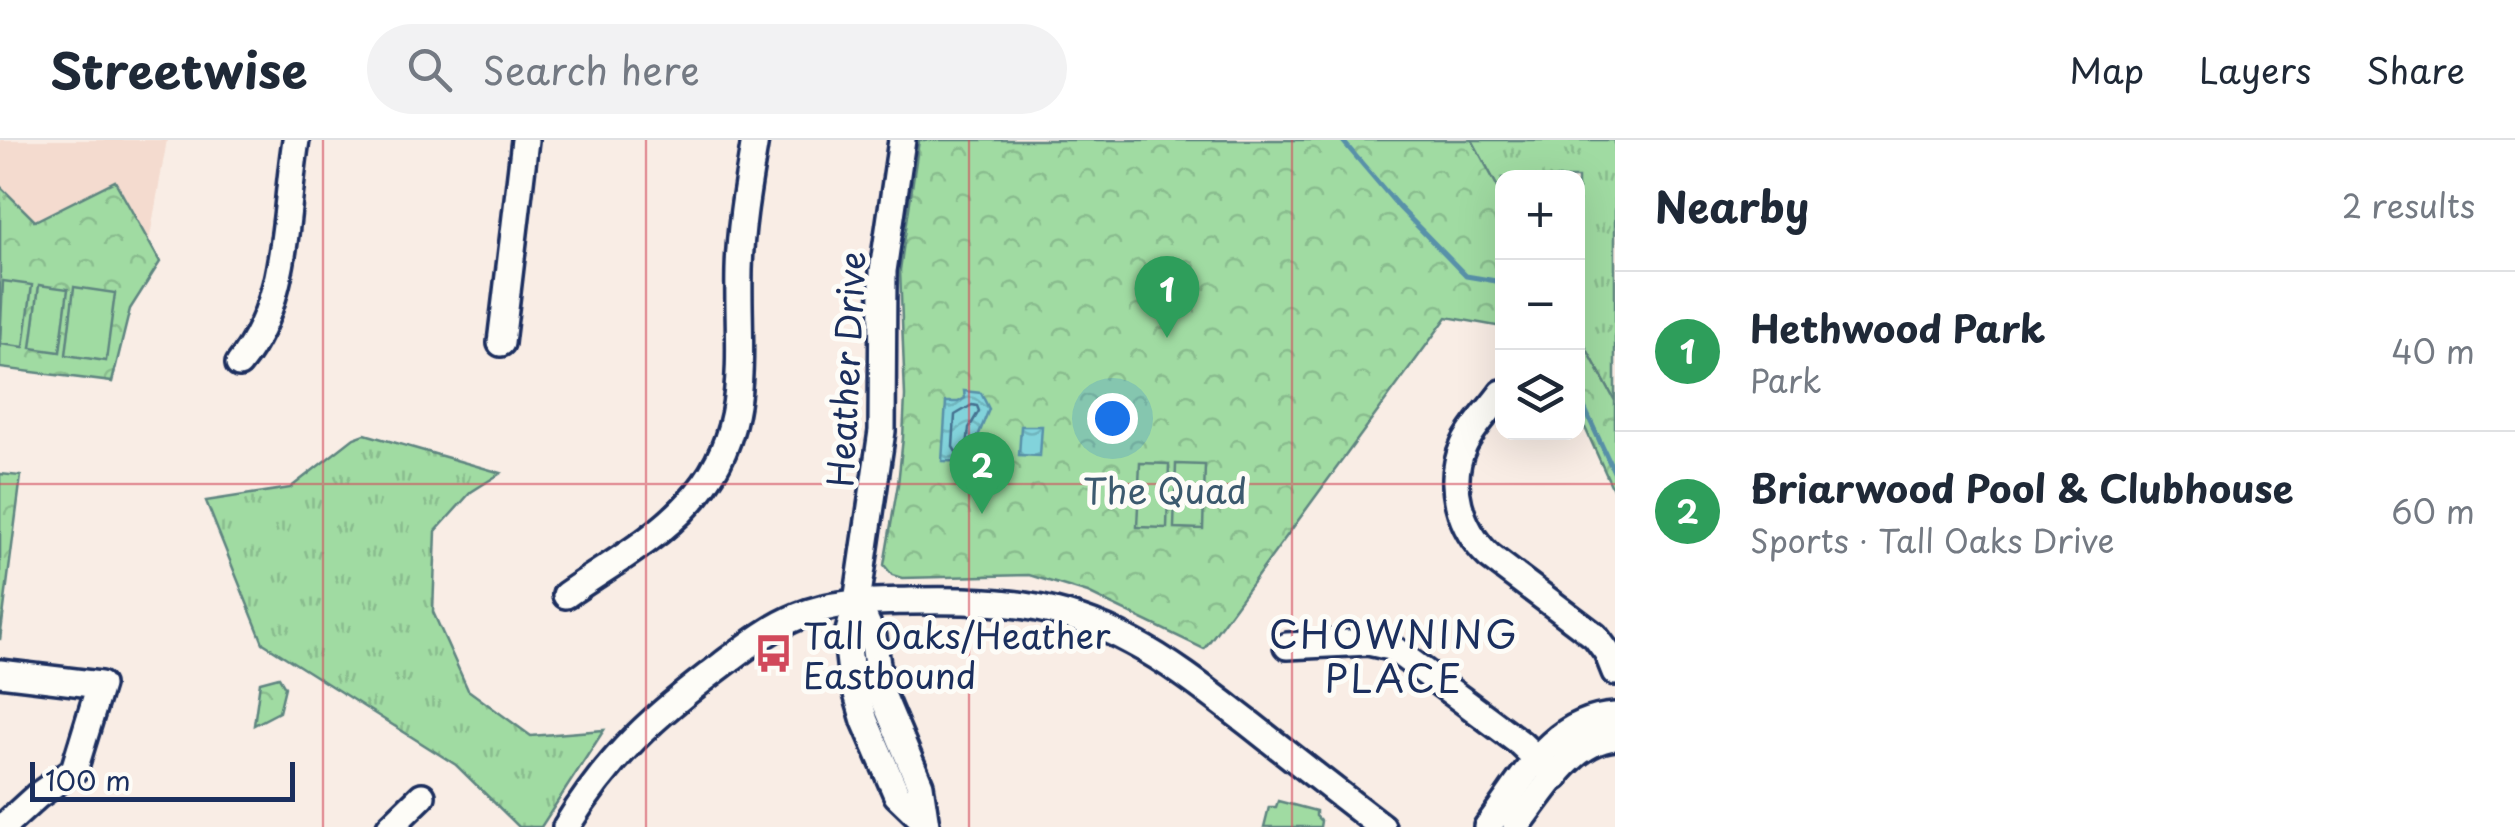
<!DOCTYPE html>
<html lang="en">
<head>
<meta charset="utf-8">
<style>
  body { margin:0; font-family:"Playpen Sans",sans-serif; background:#f2f2f3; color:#1f2937 }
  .controls { position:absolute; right:30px; top:30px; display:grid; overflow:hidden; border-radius:20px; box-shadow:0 10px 40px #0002 }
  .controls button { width:90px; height:90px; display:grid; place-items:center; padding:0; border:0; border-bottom:2px solid #e0e1e3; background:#fff; color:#1f2937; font:50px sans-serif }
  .scale { position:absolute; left:30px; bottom:25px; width:265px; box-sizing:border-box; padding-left:10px; border:5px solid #1b2f5e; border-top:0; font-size:28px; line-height:35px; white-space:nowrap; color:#1b2f5e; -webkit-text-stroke:8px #fdfcf7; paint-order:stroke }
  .you { position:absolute; left:1112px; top:278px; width:35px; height:35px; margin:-25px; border:8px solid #fff; border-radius:50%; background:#1a73e8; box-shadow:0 0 0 15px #1a73e833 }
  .badge { display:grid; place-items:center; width:65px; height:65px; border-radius:50%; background:#d1495b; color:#fff; font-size:32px; font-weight:700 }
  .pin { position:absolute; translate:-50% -82px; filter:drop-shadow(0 2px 5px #0008) }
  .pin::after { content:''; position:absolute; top:52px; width:35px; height:30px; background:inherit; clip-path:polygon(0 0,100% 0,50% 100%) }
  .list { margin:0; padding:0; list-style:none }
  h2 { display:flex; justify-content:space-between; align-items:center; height:130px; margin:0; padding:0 40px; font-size:42px }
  h2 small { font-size:32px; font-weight:400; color:#747a83 }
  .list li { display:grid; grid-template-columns:65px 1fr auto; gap:30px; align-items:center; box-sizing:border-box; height:160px; padding:0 40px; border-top:2px solid #e0e1e3 }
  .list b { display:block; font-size:38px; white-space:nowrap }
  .list p { margin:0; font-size:32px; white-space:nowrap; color:#747a83 }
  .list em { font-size:32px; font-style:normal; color:#747a83 }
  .icon { flex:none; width:55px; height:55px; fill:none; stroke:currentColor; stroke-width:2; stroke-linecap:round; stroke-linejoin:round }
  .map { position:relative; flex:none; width:1615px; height:687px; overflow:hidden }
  header { display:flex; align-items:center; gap:60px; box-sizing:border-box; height:140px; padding:0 50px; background:#fff; border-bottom:2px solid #e0e1e3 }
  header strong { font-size:48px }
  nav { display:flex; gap:55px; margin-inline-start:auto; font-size:35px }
  .search { width:700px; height:90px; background:#f2f2f3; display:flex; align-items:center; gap:25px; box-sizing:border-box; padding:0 35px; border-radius:55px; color:#747a83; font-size:38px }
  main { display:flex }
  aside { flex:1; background:#fff }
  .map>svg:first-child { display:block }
</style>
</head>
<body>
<header>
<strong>Streetwise</strong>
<div class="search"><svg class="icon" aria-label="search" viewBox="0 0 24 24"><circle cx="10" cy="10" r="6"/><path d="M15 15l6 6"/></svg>Search here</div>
<nav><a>Map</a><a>Layers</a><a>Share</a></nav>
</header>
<main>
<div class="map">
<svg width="1615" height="687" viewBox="0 0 1615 687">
  <defs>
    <pattern id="grass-tufts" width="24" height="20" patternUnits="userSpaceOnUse" patternTransform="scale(2.5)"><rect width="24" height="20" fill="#a0dba2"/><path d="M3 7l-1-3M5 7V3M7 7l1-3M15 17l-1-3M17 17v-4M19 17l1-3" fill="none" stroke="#89bc8e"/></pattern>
    <pattern id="forest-crowns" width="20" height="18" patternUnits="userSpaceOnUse" patternTransform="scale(2.5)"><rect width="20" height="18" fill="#a0dba2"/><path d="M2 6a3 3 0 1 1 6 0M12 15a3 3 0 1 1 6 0" fill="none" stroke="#89bc8e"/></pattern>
    <pattern id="water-waves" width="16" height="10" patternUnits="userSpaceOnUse" patternTransform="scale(2.5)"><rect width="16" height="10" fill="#82d3db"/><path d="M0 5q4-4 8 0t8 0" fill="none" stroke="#70b5be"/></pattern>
  </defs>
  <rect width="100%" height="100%" fill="#f9ede5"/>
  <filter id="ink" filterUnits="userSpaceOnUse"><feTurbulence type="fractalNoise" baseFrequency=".01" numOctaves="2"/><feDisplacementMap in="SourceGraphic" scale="20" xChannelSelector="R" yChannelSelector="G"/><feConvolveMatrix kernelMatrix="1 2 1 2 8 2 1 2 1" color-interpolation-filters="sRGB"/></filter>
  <g filter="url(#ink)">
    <polygon fill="#f4dbcf" points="0,0 167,0 149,102 115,42 35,81 0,46"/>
    <g fill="url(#grass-tufts)" stroke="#5e8580" stroke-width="2.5">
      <polygon points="1472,0 1615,0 1615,261 1578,193 1578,38 1502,38 1502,55"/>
      <polygon points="365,294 501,333 471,352 436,391 433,472 468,550 531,596 604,590 541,687 519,687 456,625 263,503 206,361 290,348 354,298"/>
    </g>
    <g fill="url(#forest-crowns)" stroke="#5e8580" stroke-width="2.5">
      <polygon points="919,0 1472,0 1502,55 1502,187 1447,177 1204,509 1088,453 1029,435 902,438 892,435 884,425 898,344 903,298 905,256 900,130"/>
      <polygon points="115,41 160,122 130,169 112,242 0,228 0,46 35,81"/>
      <polygon points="1578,193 1615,261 1615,354 1578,272"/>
      <polygon points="0,334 21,336 0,500"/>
      <polygon points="279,537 285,547 279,572 254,585 260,542"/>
    </g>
    <g fill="#a0dba2" stroke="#5e8580" stroke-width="2.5">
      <polygon points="3,141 32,145 24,207 0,204"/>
      <polygon points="39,145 68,149 60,212 31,208"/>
      <polygon points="74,147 115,153 106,221 66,215"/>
      <polygon points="1140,323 1169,324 1167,388 1137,387"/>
      <polygon points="1176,324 1205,325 1203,389 1174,388"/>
      <polygon points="1278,661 1316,671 1316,676 1321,681 1320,687 1264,687 1269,667 1276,667"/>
    </g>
    <g fill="url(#water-waves)" stroke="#5991a9" stroke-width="2.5">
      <polygon points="964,251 981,253 989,269 977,299 981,322 942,321 946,262 958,262 965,258"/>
      <polygon points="1021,286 1042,286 1040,316 1019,315"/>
    </g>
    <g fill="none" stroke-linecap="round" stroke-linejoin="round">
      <polygon stroke="#447190" stroke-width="2.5" points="972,265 977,266 979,271 969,288 967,308 956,312 953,307 955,275"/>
      <g stroke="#5991a9" stroke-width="5">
        <polyline points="1342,0 1399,67 1466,136 1496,141 1502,146"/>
        <polyline points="1578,254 1615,334"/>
      </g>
      <defs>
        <g id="minor">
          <polyline points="902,0 883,131 882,291 857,462 847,499 851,533 865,581 897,655 923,680"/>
          <polyline points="501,203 525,0"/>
          <path d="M239,224C289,162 284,75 296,0"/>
          <path d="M1502,253C1490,270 1473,286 1464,305C1446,343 1460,389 1489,416L1595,496L1607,512L1615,532"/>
          <path d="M566,455C607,426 656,400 689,363C754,294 737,215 739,130C740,86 748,43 755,0"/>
          <polyline points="857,462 873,497 881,552 920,645 926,685"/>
          <polyline points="1287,506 1368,502 1391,507 1520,603 1556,637"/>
          <polyline points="0,533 100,545 74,630 37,656 3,687"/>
          <polyline points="390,687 422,656"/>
          <path d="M566,687C610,615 655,575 722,525C746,507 771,487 799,476C835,461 873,462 911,461C992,459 1058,462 1132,502C1174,524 1212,555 1250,584C1294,619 1338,653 1382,687"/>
          <path d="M1487,687C1523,640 1550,580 1615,576"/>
          <path d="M1516,687C1542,655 1570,601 1615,597"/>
        </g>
      </defs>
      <use href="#minor" stroke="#1b2f5e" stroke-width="32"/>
      <use href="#minor" stroke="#fdfcf7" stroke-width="25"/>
    </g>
  </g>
  <path fill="none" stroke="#d1495b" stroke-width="2.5" stroke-opacity="0.55" d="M323,0V687M646,0V687M969,0V687M1292,0V687M0,344H1615"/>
  <defs>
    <symbol id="bus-bare" viewBox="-9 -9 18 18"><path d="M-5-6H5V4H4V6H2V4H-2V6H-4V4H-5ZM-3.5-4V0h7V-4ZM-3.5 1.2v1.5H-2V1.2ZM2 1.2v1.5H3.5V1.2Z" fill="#d1495b" stroke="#fdfcf7" stroke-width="2.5" paint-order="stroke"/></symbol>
  </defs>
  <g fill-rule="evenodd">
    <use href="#bus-bare" x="746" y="486" width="55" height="55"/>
  </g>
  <g text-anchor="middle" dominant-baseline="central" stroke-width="10" stroke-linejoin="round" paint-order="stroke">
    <g font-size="35" fill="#1b2f5e" stroke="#fdfcf7">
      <text transform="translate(845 229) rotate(-87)">Heather Drive</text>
    </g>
    <g font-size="35" fill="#3c5a6f" stroke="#fdfcf7">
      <text x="1165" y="349">The Quad</text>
    </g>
    <g font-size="35" fill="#1b2f5e" stroke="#fdfcf7" text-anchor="start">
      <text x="803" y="494">Tall Oaks/Heather<tspan x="803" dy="40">Eastbound</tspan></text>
    </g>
    <g font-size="38" letter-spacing="2.5" fill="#1b2f5e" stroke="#fdfcf7">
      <text x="1394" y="493">CHOWNING<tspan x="1394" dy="44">PLACE</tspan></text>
    </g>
  </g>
</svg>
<div class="controls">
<button>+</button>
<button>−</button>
<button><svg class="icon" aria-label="layers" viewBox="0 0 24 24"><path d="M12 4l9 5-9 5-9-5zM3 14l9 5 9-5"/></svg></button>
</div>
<div class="scale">100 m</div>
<div class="you"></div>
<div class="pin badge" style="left:1167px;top:198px;background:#2e9e5b">1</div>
<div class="pin badge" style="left:982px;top:374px;background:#2e9e5b">2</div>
</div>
<aside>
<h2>Nearby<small>2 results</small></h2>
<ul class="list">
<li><span class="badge" style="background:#2e9e5b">1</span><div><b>Hethwood Park</b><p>Park</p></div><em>40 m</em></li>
<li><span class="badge" style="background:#2e9e5b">2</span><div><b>Briarwood Pool &amp; Clubhouse</b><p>Sports · Tall Oaks Drive</p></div><em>60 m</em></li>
</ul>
</aside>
</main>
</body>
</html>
